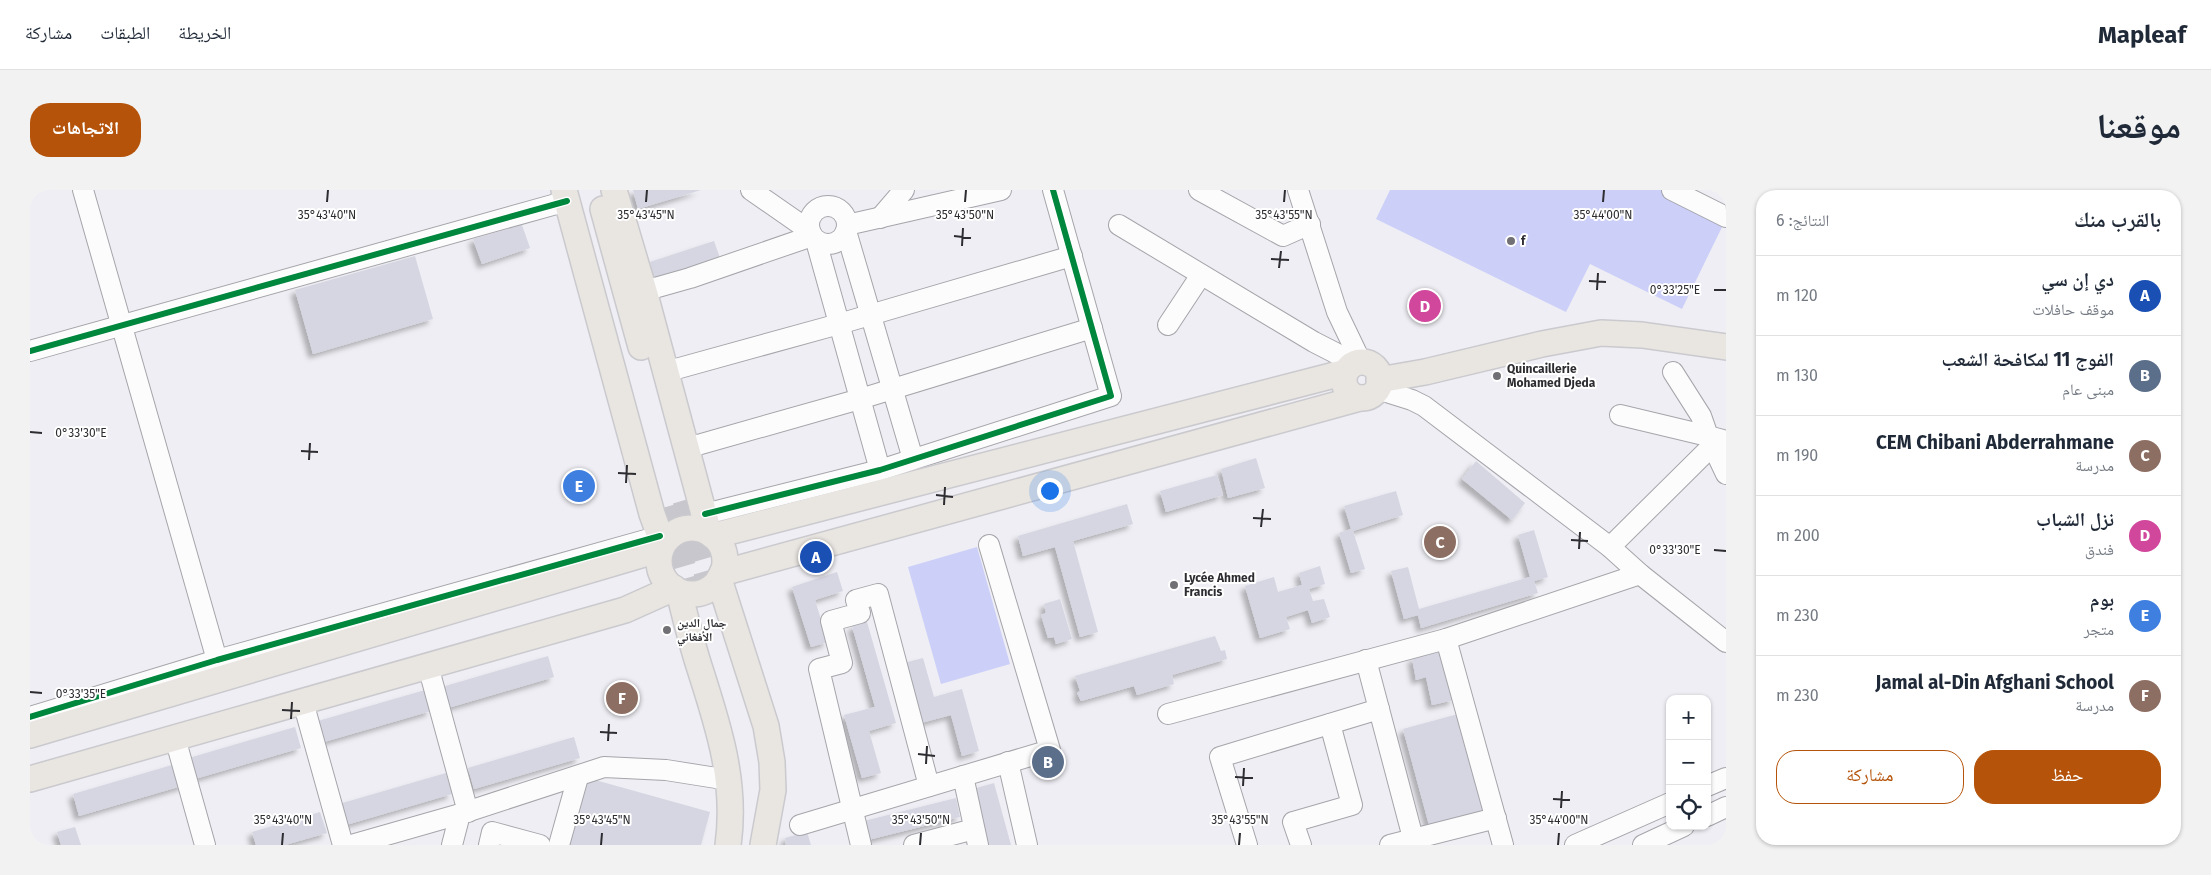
<!DOCTYPE html>
<html lang="ar">
<head>
<meta charset="utf-8">
<style>
  body { margin:0; font-family:"Fira Sans","Noto Naskh Arabic",sans-serif; background:#f2f2f3; color:#1f2937; direction:rtl }
  .controls { position:absolute; right:15px; bottom:15px; display:grid; overflow:hidden; border-radius:10px; box-shadow:0 1px 4px #0004 }
  .controls button { width:45px; height:45px; display:grid; place-items:center; padding:0; border:0; border-bottom:1px solid #e0e1e3; background:#fff; color:#1f2937; font:25px sans-serif }
  .you { position:absolute; left:1019px; top:300px; width:18px; height:18px; margin:-12px; border:4px solid #fff; border-radius:50%; background:#1a73e8; box-shadow:0 0 0 8px #1a73e833 }
  .badge { display:grid; place-items:center; width:32px; height:32px; border-radius:50%; background:#b45309; color:#fff; font-size:16px; font-weight:700 }
  .pin { position:absolute; translate:-50% -50%; border:2px solid #fff; box-shadow:0 1px 5px #0006 }
  .list { margin:0; padding:0; list-style:none }
  h2 { display:flex; justify-content:space-between; align-items:center; height:65px; margin:0; padding:0 20px; font-size:21px }
  h2 small { font-size:16px; font-weight:400; color:#747a83 }
  .list li { display:grid; grid-template-columns:32px 1fr auto; gap:15px; align-items:center; box-sizing:border-box; height:80px; padding:0 20px; border-top:1px solid #e0e1e3 }
  .list b { display:block; font-size:19px; white-space:nowrap }
  .list p { margin:0; font-size:16px; white-space:nowrap; color:#747a83 }
  .list em { font-size:16px; font-style:normal; color:#747a83 }
  .actions { display:flex; gap:10px; padding:15px 20px }
  .actions a { flex:1; padding:11px 0; border:1px solid #b45309; border-radius:20px; text-align:center; font-size:18px; color:#b45309 }
  .actions .main { background:#b45309; color:#fff }
  .icon { flex:none; width:28px; height:28px; fill:none; stroke:currentColor; stroke-width:2; stroke-linecap:round; stroke-linejoin:round }
  .map { position:relative; flex:none; width:1696px; height:655px; overflow:hidden; direction:ltr; border-radius:20px }
  header { display:flex; align-items:center; gap:30px; box-sizing:border-box; height:70px; padding:0 25px; background:#fff; border-bottom:1px solid #e0e1e3 }
  header strong { font-size:24px }
  nav { display:flex; gap:28px; margin-inline-start:auto; font-size:18px }
  .intro { display:flex; align-items:center; justify-content:space-between; box-sizing:border-box; height:120px; padding:0 30px }
  h1 { margin:0; font-size:35px }
  .button { padding:12px 22px; border-radius:20px; background:#b45309; color:#fff; font-size:18px; font-weight:700 }
  main { display:flex; gap:30px; padding:0 30px }
  aside { flex:1; background:#fff; border-radius:20px; box-shadow:0 1px 4px #0004 }
  .map>svg:first-child { display:block }
</style>
</head>
<body>
<header>
<strong>Mapleaf</strong>
<nav><a>الخريطة</a><a>الطبقات</a><a>مشاركة</a></nav>
</header>
<div class="intro"><h1>موقعنا</h1><a class="button">الاتجاهات</a></div>
<main>
<aside>
<h2>بالقرب منك<small>النتائج: 6</small></h2>
<ul class="list">
<li><span class="badge" style="background:#1a4fb4">A</span><div><b>دي إن سي</b><p>موقف حافلات</p></div><em>120 m</em></li>
<li><span class="badge" style="background:#5c6f8a">B</span><div><b>الفوج 11 لمكافحة الشعب</b><p>مبنى عام</p></div><em>130 m</em></li>
<li><span class="badge" style="background:#8d6e63">C</span><div><b>CEM Chibani Abderrahmane</b><p>مدرسة</p></div><em>190 m</em></li>
<li><span class="badge" style="background:#d1479c">D</span><div><b>نزل الشباب</b><p>فندق</p></div><em>200 m</em></li>
<li><span class="badge" style="background:#3f7fe0">E</span><div><b>بوم</b><p>متجر</p></div><em>230 m</em></li>
<li><span class="badge" style="background:#8d6e63">F</span><div><b>Jamal al-Din Afghani School</b><p>مدرسة</p></div><em>230 m</em></li>
</ul>
<div class="actions"><a class="main">حفظ</a><a>مشاركة</a></div>
</aside>
<div class="map">
<svg width="1696" height="655" viewBox="0 0 1696 655">
  <defs>
    <filter id="shadow"><feDropShadow dx="-4.5" dy="4.5" stdDeviation="2.5" flood-color="#0004"/></filter>
  </defs>
  <rect width="100%" height="100%" fill="#eeeef4"/>
  <g fill="#cccff8">
    <polygon points="1360,0 1633,0 1695,31 1652,119 1560,74 1536,122 1346,29"/>
    <polygon points="947,357 980,474 911,494 878,377"/>
  </g>
  <g fill="#d5d6e2" filter="url(#shadow)">
    <polygon points="603,0 671,0 608,19"/>
    <polygon points="492,35 500,58 452,74 443,49"/>
    <polygon points="684,51 691,71 626,92 620,72"/>
    <polygon points="385,66 403,129 283,164 265,100"/>
    <polygon points="1226,268 1235,298 1198,308 1191,279"/>
    <polygon points="1446,271 1495,313 1482,330 1432,289"/>
    <polygon points="1187,285 1193,305 1136,322 1130,301"/>
    <polygon points="1366,301 1373,325 1323,341 1335,379 1321,383 1309,343 1321,339 1314,316"/>
    <polygon points="1097,314 1103,334 1043,351 1068,442 1050,447 1025,357 993,366 988,346"/>
    <polygon points="1504,340 1518,387 1504,391 1508,403 1391,438 1388,425 1374,429 1361,381 1378,377 1389,419 1500,387 1488,345"/>
    <polygon points="1290,376 1295,394 1279,399 1283,411 1294,409 1300,427 1282,433 1278,420 1256,427 1260,439 1230,448 1215,396 1244,387 1248,402 1272,395 1269,383"/>
    <polygon points="807,382 813,401 785,410 798,452 781,457 762,397"/>
    <polygon points="1030,409 1042,449 1026,454 1024,447 1018,448 1011,425 1016,423 1014,414"/>
    <polygon points="837,432 866,533 839,541 851,583 832,588 814,525 845,517 822,436"/>
    <polygon points="1185,446 1191,461 1195,460 1197,469 1142,485 1144,494 1107,505 1104,496 1051,511 1047,503 1050,501 1045,486"/>
    <polygon points="1413,461 1424,510 1402,515 1396,487 1386,490 1382,468"/>
    <polygon points="518,466 524,487 418,518 412,497"/>
    <polygon points="893,468 904,507 932,499 949,561 932,566 921,525 891,533 874,473"/>
    <polygon points="395,500 401,521 294,552 288,531"/>
    <polygon points="1428,524 1454,620 1399,635 1373,539"/>
    <polygon points="265,537 271,558 165,589 159,568"/>
    <polygon points="544,547 550,568 444,599 438,578"/>
    <polygon points="149,573 155,595 49,626 43,604"/>
    <polygon points="416,583 422,604 316,635 309,614"/>
    <polygon points="558,588 680,622 671,655 540,655"/>
    <polygon points="964,593 981,655 959,655 943,599"/>
    <polygon points="926,608 930,627 838,650 834,631"/>
    <polygon points="290,622 297,643 255,655 226,655 222,642"/>
    <polygon points="45,637 51,655 31,655 27,642"/>
    <polygon points="777,642 781,655 756,655 755,648"/>
  </g>
  <g fill="none" stroke-linecap="round" stroke-linejoin="round">
    <g stroke="#c7c7cd" stroke-width="25" stroke-dasharray="25 12" stroke-linecap="butt">
      <polyline points="655,310 685,413"/>
      <polyline points="636,317 666,421"/>
    </g>
    <defs>
      <g id="minor">
        <polyline points="53,0 187,470"/>
        <polyline points="721,0 780,41"/>
        <polyline points="1169,0 1253,46 1280,34"/>
        <polyline points="1268,0 1307,122 1331,172"/>
        <polyline points="1642,0 1696,27"/>
        <circle cx="798" cy="35" r="19"/>
        <polyline points="850,28 874,0"/>
        <polyline points="817,35 971,0"/>
        <polyline points="1089,35 1284,152 1325,173"/>
        <polyline points="816,41 883,269"/>
        <polyline points="786,51 850,280"/>
        <polyline points="614,101 660,88 782,46"/>
        <polyline points="1138,135 1171,85"/>
        <polyline points="0,161 537,11"/>
        <polyline points="635,182 809,134 1042,66"/>
        <polyline points="1643,182 1671,226 1678,246 1696,251"/>
        <polyline points="1347,199 1382,210 1394,216 1580,357 1610,384 1696,452"/>
        <polyline points="1590,225 1678,246 1696,284"/>
        <polyline points="657,258 830,209 1062,138"/>
        <polyline points="675,324 850,280 1081,206 1023,0"/>
        <polyline points="1580,357 1682,256"/>
        <polyline points="1416,449 1473,655"/>
        <polyline points="1336,470 1383,648"/>
        <polyline points="398,476 438,622"/>
        <polyline points="273,512 313,655"/>
        <polyline points="1138,524 1416,449 1610,384"/>
        <polyline points="0,527 187,470 630,346"/>
        <polyline points="145,548 175,655"/>
        <polyline points="978,572 997,655"/>
        <polyline points="933,586 948,655"/>
        <polyline points="1677,596 1696,588"/>
        <polyline points="1677,626 1696,617"/>
        <polyline points="770,635 1020,560 959,355"/>
        <polyline points="321,655 430,624 574,577 636,580 699,590"/>
        <polyline points="422,655 430,624"/>
        <polyline points="459,655 462,642 510,655"/>
        <polyline points="529,655 548,587"/>
        <polyline points="831,655 789,479 812,473 801,431 830,423 826,410 848,404 899,596"/>
        <polyline points="884,655 944,639"/>
        <polyline points="1217,655 1190,567 1349,519"/>
        <polyline points="1271,655 1263,632 1322,615 1300,534"/>
        <polyline points="1360,655 1466,628"/>
        <polyline points="1545,655 1640,613"/>
        <polyline points="1613,655 1654,636"/>
      </g>
      <g id="major">
        <polyline points="534,0 622,324 630,346 636,350"/>
        <polyline points="584,0 614,101 679,343"/>
        <polyline points="573,19 611,157"/>
        <circle cx="1332" cy="190" r="18"/>
        <polyline points="1349,190 1395,182 1512,154 1571,143 1612,145 1696,157"/>
        <circle cx="662" cy="371" r="33"/>
        <polyline points="683,346 1316,182"/>
        <polyline points="692,383 1330,208"/>
        <polyline points="689,389 736,536 742,572 743,600 733,655"/>
        <path d="M649,402C655,426 661,451 669,476C688,535 707,592 698,655"/>
        <polyline points="0,545 631,359"/>
        <polyline points="0,589 595,420 644,398"/>
      </g>
    </defs>
    <use href="#minor" stroke="#a5a5aa" stroke-width="22"/>
    <use href="#major" stroke="#cacace" stroke-width="28"/>
    <use href="#minor" stroke="#fcfcfd" stroke-width="20"/>
    <use href="#major" stroke="#e9e5e1" stroke-width="25"/>
    <defs>
      <g id="cycleway">
        <polyline points="0,161 537,11"/>
        <polyline points="675,324 850,280 1081,206 1023,0"/>
        <polyline points="0,527 187,470 630,346"/>
      </g>
    </defs>
    <use href="#cycleway" stroke="#fff" stroke-width="9"/>
    <use href="#cycleway" stroke="#00873e" stroke-width="6"/>
  </g>
  <path fill="none" stroke="#2c2c31" stroke-width="2" d="M297,12L298,0M616,12L617,0M935,12L936,0M1254,12L1255,0M1573,12L1574,0M924,46L941,48M932,56L933,38M1241,69L1259,70M1249,78L1251,61M1559,91L1576,92M1567,100L1568,83M1684,100H1696M0,242L12,243M271,261L288,262M279,270L280,253M588,283L606,284M596,293L597,275M906,305L923,307M914,315L915,297M1223,328L1241,329M1231,337L1233,319M1541,350L1558,351M1549,359L1550,342M1684,360L1696,361M0,502L12,503M252,520L270,521M261,529L262,512M570,542L587,543M578,551L579,534M888,564L905,566M896,574L897,556M1205,587L1223,588M1213,596L1214,578M1523,609L1540,610M1531,618L1532,601M252,655L253,643M571,655L572,643M890,655L891,643M1209,655L1210,643M1528,655L1529,643"/>
  <g fill="#707075" stroke="#fff" stroke-width="2">
    <circle cx="1481" cy="51" r="5"/>
    <circle cx="1467" cy="186" r="5"/>
    <circle cx="1144" cy="395" r="5"/>
    <circle cx="637" cy="440" r="5"/>
  </g>
  <g text-anchor="middle" dominant-baseline="central" stroke-width="4" stroke-linejoin="round" paint-order="stroke">
    <g font-size="12" font-weight="bold" fill="#2c2c31" stroke="#fff" text-anchor="start">
      <text x="1491" y="51">f</text>
      <text x="1477" y="179">Quincaillerie<tspan x="1477" dy="14">Mohamed Djeda</tspan></text>
      <text x="1154" y="388">Lycée Ahmed<tspan x="1154" dy="14">Francis</tspan></text>
      <text x="647" y="433">جمال الدين<tspan x="647" dy="14">الأفغاني</tspan></text>
    </g>
  </g>
  <g font-size="12" text-anchor="middle" fill="#2c2c31" stroke="#fff" stroke-width="4" stroke-linejoin="round" paint-order="stroke">
    <text x="297" y="29">35°43'40"N</text>
    <text x="616" y="29">35°43'45"N</text>
    <text x="935" y="29">35°43'50"N</text>
    <text x="1254" y="29">35°43'55"N</text>
    <text x="1573" y="29">35°44'00"N</text>
    <text x="1645" y="104">0°33'25"E</text>
    <text x="51" y="247">0°33'30"E</text>
    <text x="1645" y="364">0°33'30"E</text>
    <text x="51" y="508">0°33'35"E</text>
    <text x="253" y="634">35°43'40"N</text>
    <text x="572" y="634">35°43'45"N</text>
    <text x="891" y="634">35°43'50"N</text>
    <text x="1210" y="634">35°43'55"N</text>
    <text x="1529" y="634">35°44'00"N</text>
  </g>
</svg>
<div class="controls">
<button>+</button>
<button>−</button>
<button><svg class="icon" aria-label="locate" viewBox="0 0 24 24"><circle cx="12" cy="12" r="6"/><path d="M12 2v4M12 18v4M2 12h4M18 12h4"/></svg></button>
</div>
<div class="you"></div>
<div class="pin badge" style="left:786px;top:367px;background:#1a4fb4">A</div>
<div class="pin badge" style="left:1018px;top:572px;background:#5c6f8a">B</div>
<div class="pin badge" style="left:1410px;top:352px;background:#8d6e63">C</div>
<div class="pin badge" style="left:1395px;top:116px;background:#d1479c">D</div>
<div class="pin badge" style="left:549px;top:296px;background:#3f7fe0">E</div>
<div class="pin badge" style="left:592px;top:508px;background:#8d6e63">F</div>
</div>
</main>
</body>
</html>
